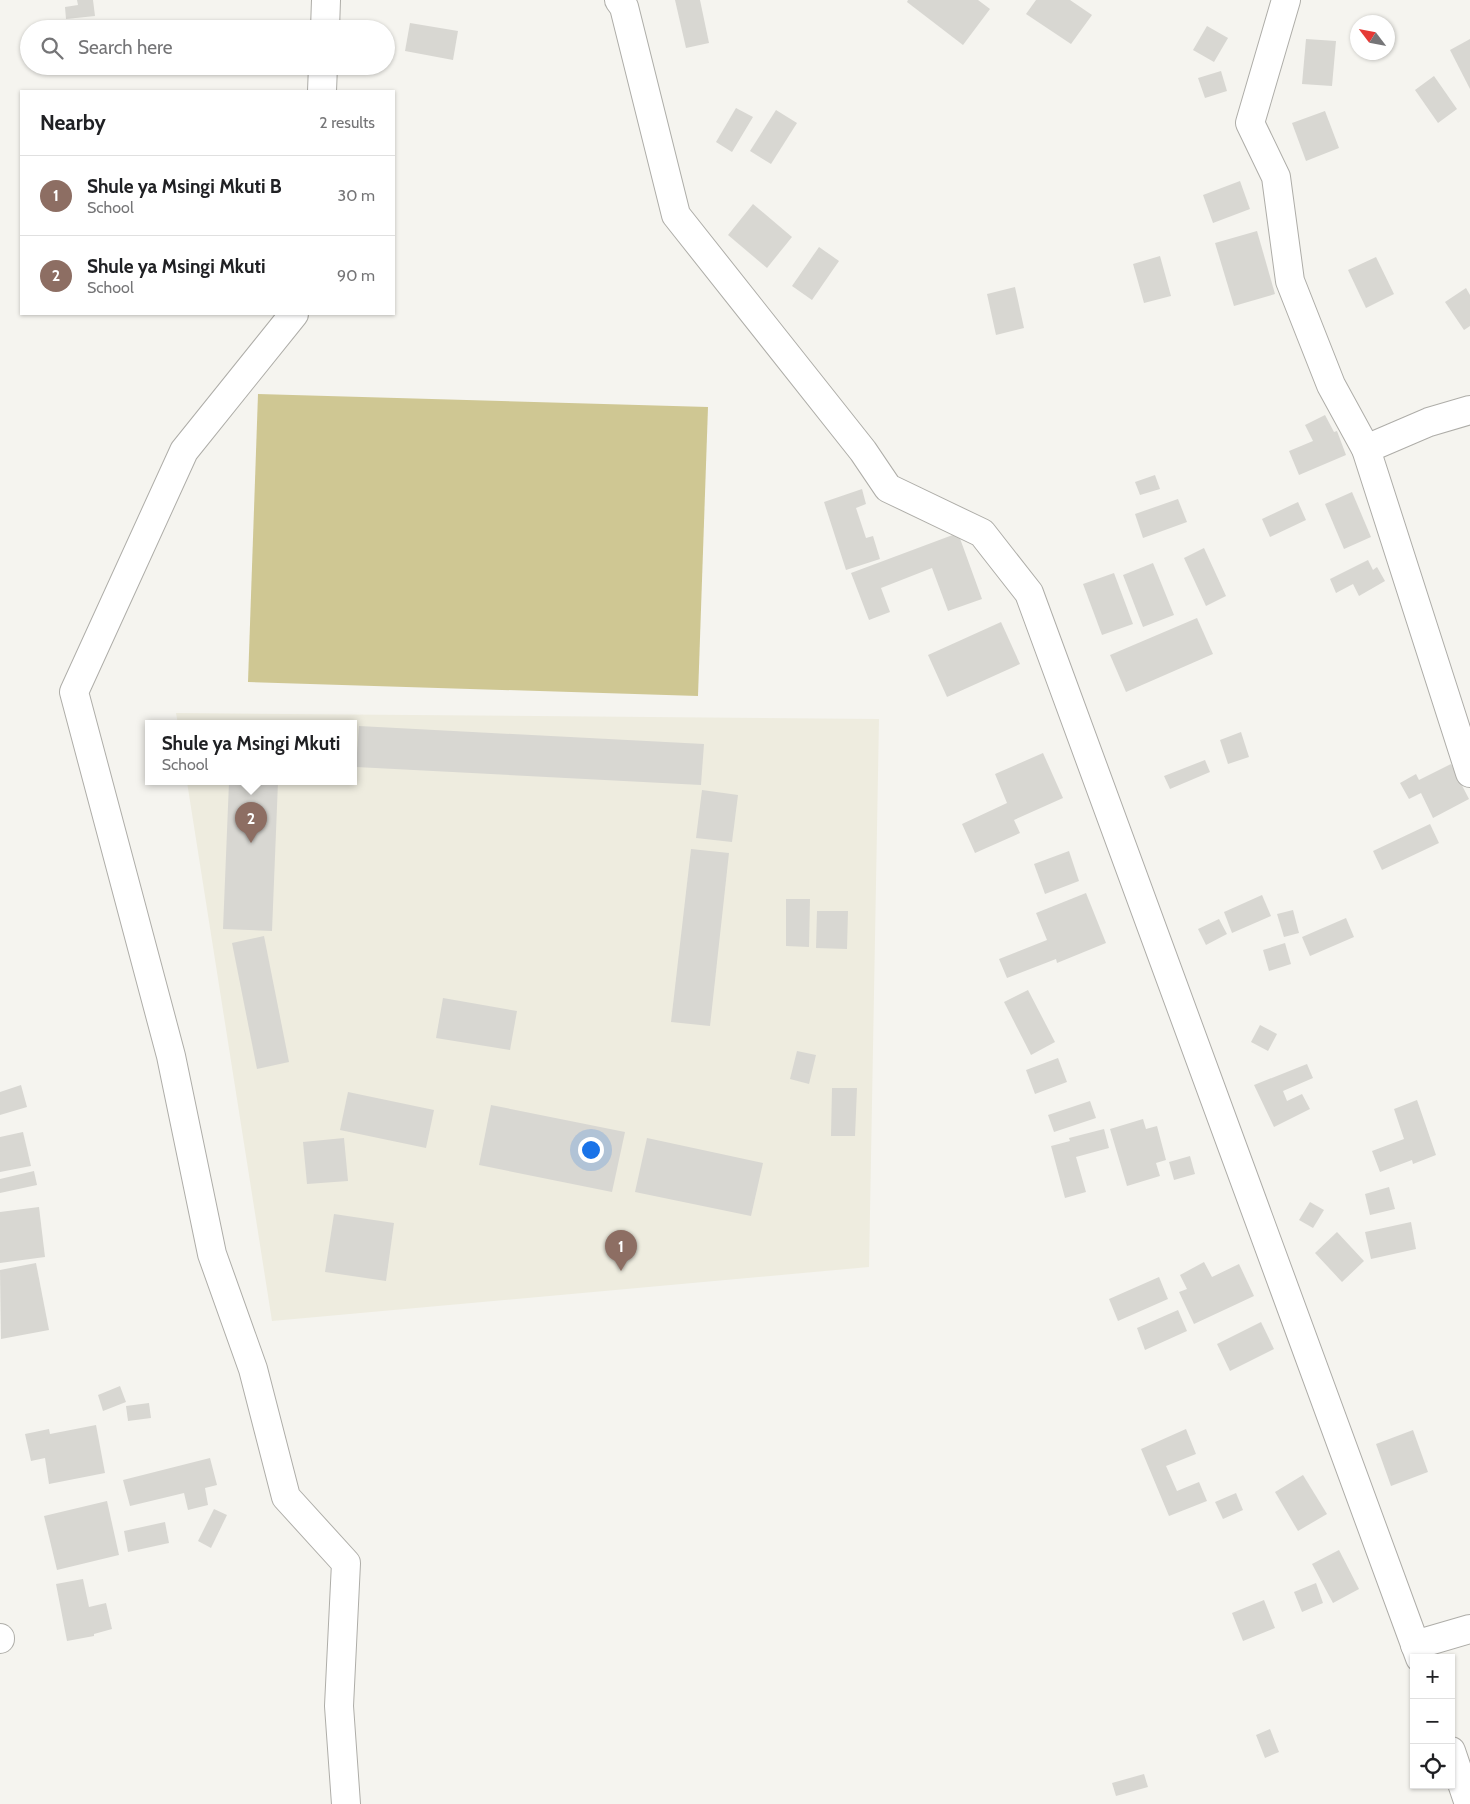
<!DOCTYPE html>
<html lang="en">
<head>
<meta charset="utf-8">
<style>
  body { margin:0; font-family:Cabin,sans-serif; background:#f2f2f2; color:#202124 }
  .controls { position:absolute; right:15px; bottom:15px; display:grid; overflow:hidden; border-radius:0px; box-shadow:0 1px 4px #0004 }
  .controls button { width:45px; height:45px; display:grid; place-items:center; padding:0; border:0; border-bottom:1px solid #e0e0e0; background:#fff; color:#202124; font:25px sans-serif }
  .compass { position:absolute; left:1350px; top:15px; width:45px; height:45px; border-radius:50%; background:#fff; box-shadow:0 1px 4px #0004; rotate:302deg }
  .you { position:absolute; left:590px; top:1149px; width:18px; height:18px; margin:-12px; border:4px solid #fff; border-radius:50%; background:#1a73e8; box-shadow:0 0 0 8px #1a73e833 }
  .badge { display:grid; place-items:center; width:32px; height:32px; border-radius:50%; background:#6864de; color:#fff; font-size:16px; font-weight:700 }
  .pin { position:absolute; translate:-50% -41px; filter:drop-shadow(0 1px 2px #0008) }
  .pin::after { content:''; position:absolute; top:26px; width:18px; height:15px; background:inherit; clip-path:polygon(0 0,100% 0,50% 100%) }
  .popup { position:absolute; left:145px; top:720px; width:212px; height:65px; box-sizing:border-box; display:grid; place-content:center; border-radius:0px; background:#fff; filter:drop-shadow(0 1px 4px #0005); font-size:16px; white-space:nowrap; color:#757577 }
  .popup b { font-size:19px; color:#202124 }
  .popup::after { content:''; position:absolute; left:50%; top:100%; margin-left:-10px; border:10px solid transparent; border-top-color:#fff }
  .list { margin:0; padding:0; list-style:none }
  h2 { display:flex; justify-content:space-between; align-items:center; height:65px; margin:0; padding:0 20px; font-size:21px }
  h2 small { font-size:16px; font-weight:400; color:#757577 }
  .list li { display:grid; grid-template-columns:32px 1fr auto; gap:15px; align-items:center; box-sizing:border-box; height:80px; padding:0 20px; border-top:1px solid #e0e0e0 }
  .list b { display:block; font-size:19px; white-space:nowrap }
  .list p { margin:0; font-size:16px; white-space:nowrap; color:#757577 }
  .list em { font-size:16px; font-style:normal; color:#757577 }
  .icon { flex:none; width:28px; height:28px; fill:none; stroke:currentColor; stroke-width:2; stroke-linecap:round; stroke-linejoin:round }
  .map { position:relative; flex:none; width:1470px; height:1804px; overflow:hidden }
  .search { position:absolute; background:#fff; box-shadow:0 1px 4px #0004; left:20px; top:20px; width:375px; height:55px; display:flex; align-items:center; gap:12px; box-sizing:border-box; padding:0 18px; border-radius:28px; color:#757577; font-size:19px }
  .panel { position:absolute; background:#fff; box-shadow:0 1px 4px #0004; left:20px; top:90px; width:375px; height:225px; border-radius:0px }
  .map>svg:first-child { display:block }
</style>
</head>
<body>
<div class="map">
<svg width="1470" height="1804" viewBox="0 0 1470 1804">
  <rect width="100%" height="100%" fill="#f5f4ef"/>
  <polygon fill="#eeecdf" points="176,713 879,719 869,1267 272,1321 187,782 354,782 354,724 178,724"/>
  <polygon fill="#cfc793" points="258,394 708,407 698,696 248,682"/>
  <g fill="#d8d7d2">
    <polygon points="77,0 93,0 95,16 66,19 65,7 78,5"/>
    <polygon points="675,0 700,0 709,43 686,48"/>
    <polygon points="908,0 978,0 990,9 963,45 907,2"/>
    <polygon points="1036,0 1070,0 1092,15 1071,44 1026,14"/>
    <polygon points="410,23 458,31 453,60 405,51"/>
    <polygon points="228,26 228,29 179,29 179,27"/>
    <polygon points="1207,26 1228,38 1214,62 1193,50"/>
    <polygon points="1306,39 1336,41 1332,86 1302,84"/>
    <polygon points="1470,39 1470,89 1450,50"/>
    <polygon points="1221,71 1227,91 1205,98 1198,78"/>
    <polygon points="1434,76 1457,109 1438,123 1415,90"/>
    <polygon points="736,108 753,117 732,152 716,142"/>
    <polygon points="776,110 797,123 771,164 750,151"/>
    <polygon points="1325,111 1339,148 1306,161 1292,123"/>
    <polygon points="1240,181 1250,209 1213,223 1203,195"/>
    <polygon points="753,204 792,237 767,268 728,235"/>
    <polygon points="1257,231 1275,294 1234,306 1215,243"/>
    <polygon points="819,247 839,261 812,300 792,286"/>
    <polygon points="1160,256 1171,296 1144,303 1133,264"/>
    <polygon points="1376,257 1394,294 1366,308 1348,270"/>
    <polygon points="1015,287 1024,328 996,335 987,294"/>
    <polygon points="1466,288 1470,295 1470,326 1464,330 1445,302"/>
    <polygon points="1325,415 1334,432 1337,431 1346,455 1299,475 1289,451 1313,441 1305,425"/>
    <polygon points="1155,475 1160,489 1140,495 1135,482"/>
    <polygon points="862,489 866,504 856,508 866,538 873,536 880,559 846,570 824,502"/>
    <polygon points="1352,492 1371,537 1344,549 1325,504"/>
    <polygon points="1178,499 1187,522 1143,538 1135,514"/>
    <polygon points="1298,502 1306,520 1270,537 1262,519"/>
    <polygon points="958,533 982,599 948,611 932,568 881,588 890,612 869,620 851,573"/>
    <polygon points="1204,548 1226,596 1206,606 1184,558"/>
    <polygon points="1368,560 1373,570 1377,567 1385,581 1359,596 1353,584 1336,593 1330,579"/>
    <polygon points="1153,563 1174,615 1143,627 1123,575"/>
    <polygon points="1114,573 1133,624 1102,635 1083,584"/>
    <polygon points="1197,618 1213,654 1126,692 1110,655"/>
    <polygon points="1001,622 1020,664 947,697 928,655"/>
    <polygon points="359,726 704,744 701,785 356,767"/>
    <polygon points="1241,732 1249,757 1228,764 1220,740"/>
    <polygon points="1043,753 1063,798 1014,820 1020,833 975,853 962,824 1007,803 995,774"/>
    <polygon points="1205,760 1210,772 1170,789 1164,776"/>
    <polygon points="1451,764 1469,799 1433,818 1421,793 1409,799 1400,783 1416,774 1419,780"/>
    <polygon points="229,782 278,782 272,931 223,929"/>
    <polygon points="702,790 738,795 732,842 696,838"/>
    <polygon points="1430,824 1439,843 1382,870 1373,851"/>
    <polygon points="691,849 729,853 710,1026 671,1022"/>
    <polygon points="1069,851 1079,881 1045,894 1034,864"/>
    <polygon points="1086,893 1106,943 1057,963 1056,959 1007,978 999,959 1047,940 1036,913"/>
    <polygon points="1262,895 1271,916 1232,933 1224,912"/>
    <polygon points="786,899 810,899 809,947 786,946"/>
    <polygon points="1293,910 1299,933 1284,937 1277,914"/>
    <polygon points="817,911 848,911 847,949 816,948"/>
    <polygon points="1346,918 1354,937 1310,956 1302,937"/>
    <polygon points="1219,919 1227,934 1206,945 1198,929"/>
    <polygon points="264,936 289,1062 257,1069 232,943"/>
    <polygon points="1285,943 1291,964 1269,971 1263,950"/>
    <polygon points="1028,990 1055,1042 1031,1055 1004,1002"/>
    <polygon points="443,998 517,1011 510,1050 436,1038"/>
    <polygon points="1260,1025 1277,1034 1268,1051 1251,1042"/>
    <polygon points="797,1051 816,1055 809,1084 790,1079"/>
    <polygon points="1058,1058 1067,1082 1035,1094 1026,1070"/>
    <polygon points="1307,1064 1313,1078 1283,1091 1287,1101 1302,1094 1310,1109 1274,1127 1254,1085"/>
    <polygon points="21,1085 27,1107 0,1115 0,1092"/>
    <polygon points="832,1088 857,1088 855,1136 831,1136"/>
    <polygon points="348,1092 434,1110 426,1148 340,1130"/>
    <polygon points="1417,1100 1436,1155 1413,1164 1412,1160 1380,1172 1372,1151 1404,1139 1394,1109"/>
    <polygon points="1090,1101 1096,1118 1054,1132 1048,1115"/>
    <polygon points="491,1105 625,1132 612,1192 479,1165"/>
    <polygon points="1143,1119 1146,1129 1157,1126 1166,1160 1156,1163 1160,1176 1127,1186 1110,1129"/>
    <polygon points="1104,1129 1109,1148 1076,1157 1086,1192 1065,1198 1051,1146 1070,1141 1069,1138"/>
    <polygon points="23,1132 31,1166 0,1172 0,1137"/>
    <polygon points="344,1138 348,1181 307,1184 303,1142"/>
    <polygon points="647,1138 763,1163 751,1216 635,1192"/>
    <polygon points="1190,1156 1195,1174 1174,1180 1169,1162"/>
    <polygon points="34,1171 37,1185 0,1193 0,1179"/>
    <polygon points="1389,1187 1395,1209 1370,1215 1365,1194"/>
    <polygon points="1310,1202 1324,1210 1313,1228 1299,1220"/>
    <polygon points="39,1207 45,1257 0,1263 0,1212"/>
    <polygon points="334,1214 394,1223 386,1281 325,1272"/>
    <polygon points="1411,1222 1416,1249 1371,1259 1365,1232"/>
    <polygon points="1337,1232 1364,1261 1342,1282 1315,1253"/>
    <polygon points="1204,1262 1212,1277 1239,1264 1254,1296 1194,1324 1179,1292 1187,1289 1180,1275"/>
    <polygon points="36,1263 49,1330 1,1339 0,1270"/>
    <polygon points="1159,1277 1168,1299 1118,1321 1109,1299"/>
    <polygon points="1178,1310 1187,1331 1145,1350 1137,1328"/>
    <polygon points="1261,1322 1274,1349 1230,1371 1217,1344"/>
    <polygon points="120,1386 126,1402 103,1411 98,1395"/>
    <polygon points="149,1403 151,1418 128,1421 126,1406"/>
    <polygon points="96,1425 105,1473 49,1484 45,1458 31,1461 25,1434 49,1429 50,1434"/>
    <polygon points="1186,1429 1196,1454 1166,1466 1177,1491 1199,1482 1207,1501 1169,1516 1141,1449"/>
    <polygon points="1413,1430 1428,1472 1391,1486 1376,1444"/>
    <polygon points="210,1458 217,1485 205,1488 208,1505 188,1510 184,1493 130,1506 123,1480"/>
    <polygon points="1303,1475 1327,1514 1298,1531 1275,1492"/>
    <polygon points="1236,1493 1243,1510 1223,1519 1215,1502"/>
    <polygon points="107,1501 119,1555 57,1570 44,1516"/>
    <polygon points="214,1509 227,1515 211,1548 198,1541"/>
    <polygon points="165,1522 169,1543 128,1552 124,1531"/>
    <polygon points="1339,1550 1359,1589 1333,1603 1312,1564"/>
    <polygon points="83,1579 89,1607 106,1603 112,1629 94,1634 94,1636 67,1641 56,1584"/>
    <polygon points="1316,1583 1323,1603 1302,1612 1294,1592"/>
    <polygon points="1264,1600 1275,1628 1243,1641 1232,1613"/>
    <polygon points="1270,1729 1279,1752 1265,1758 1256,1735"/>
    <polygon points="1144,1774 1148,1787 1116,1796 1112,1783"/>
  </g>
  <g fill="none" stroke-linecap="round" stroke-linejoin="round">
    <defs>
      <g id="minor">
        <polyline points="619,0 624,7 676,215 863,451 888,488 982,533 1029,593 1420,1658"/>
        <polyline points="1286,0 1250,123 1276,177 1290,281 1331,385 1366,449 1470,773"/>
        <polyline points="325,29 326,0"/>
        <polyline points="322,91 323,66"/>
        <polyline points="294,314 184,451 74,692 171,1056 212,1254 253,1369 286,1497 346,1563 339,1706 346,1804"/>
        <polyline points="1366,449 1429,422 1470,410"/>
        <polyline points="0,1638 0,1639"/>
        <polyline points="1415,1645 1470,1629"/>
        <polyline points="1451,1751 1469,1804"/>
      </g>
    </defs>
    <use href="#minor" stroke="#aeada8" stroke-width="30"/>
    <use href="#minor" stroke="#fff" stroke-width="28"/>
  </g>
</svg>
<div class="controls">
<button>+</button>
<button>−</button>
<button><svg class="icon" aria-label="locate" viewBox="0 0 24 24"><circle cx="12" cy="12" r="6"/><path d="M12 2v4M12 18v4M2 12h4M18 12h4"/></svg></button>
</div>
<svg class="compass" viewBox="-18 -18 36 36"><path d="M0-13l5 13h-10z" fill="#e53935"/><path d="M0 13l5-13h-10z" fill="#757577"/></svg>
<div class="you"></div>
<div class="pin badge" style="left:621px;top:1271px;background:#8d6e63">1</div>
<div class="pin badge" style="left:251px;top:843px;background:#8d6e63">2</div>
<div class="popup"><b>Shule ya Msingi Mkuti</b>School</div>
<div class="search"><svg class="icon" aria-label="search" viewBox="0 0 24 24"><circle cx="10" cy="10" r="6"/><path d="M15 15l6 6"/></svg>Search here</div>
<section class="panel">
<h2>Nearby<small>2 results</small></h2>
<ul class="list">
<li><span class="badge" style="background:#8d6e63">1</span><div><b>Shule ya Msingi Mkuti B</b><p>School</p></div><em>30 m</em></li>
<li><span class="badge" style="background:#8d6e63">2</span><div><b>Shule ya Msingi Mkuti</b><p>School</p></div><em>90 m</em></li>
</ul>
</section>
</div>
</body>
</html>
